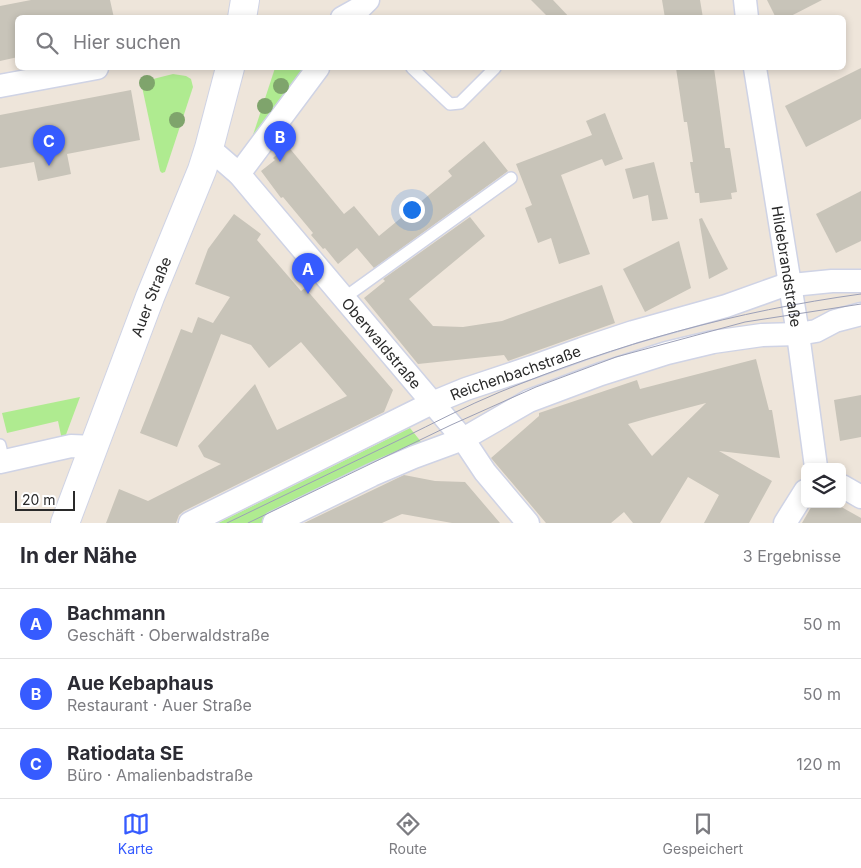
<!DOCTYPE html>
<html lang="de">
<head>
<meta charset="utf-8">
<style>
  body { margin:0; font-family:Inter,sans-serif; background:#f2f2f3; color:#2b2b33 }
  .controls { position:absolute; right:15px; bottom:15px; display:grid; overflow:hidden; border-radius:8px; box-shadow:0 2px 8px #0003 }
  .controls button { width:45px; height:45px; display:grid; place-items:center; padding:0; border:0; border-bottom:1px solid #e1e1e2; background:#fff; color:#2b2b33; font:25px sans-serif }
  .scale { position:absolute; left:15px; bottom:12px; width:60px; box-sizing:border-box; padding-left:5px; border:2px solid #2a2a2a; border-top:0; font-size:14px; line-height:18px; white-space:nowrap; color:#2a2a2a; -webkit-text-stroke:4px #fff; paint-order:stroke }
  .you { position:absolute; left:411px; top:209px; width:18px; height:18px; margin:-12px; border:4px solid #fff; border-radius:50%; background:#1a73e8; box-shadow:0 0 0 8px #1a73e833 }
  .badge { display:grid; place-items:center; width:32px; height:32px; border-radius:50%; background:#365bff; color:#fff; font-size:16px; font-weight:700 }
  .pin { position:absolute; translate:-50% -41px; filter:drop-shadow(0 1px 2px #0008) }
  .pin::after { content:''; position:absolute; top:26px; width:18px; height:15px; background:inherit; clip-path:polygon(0 0,100% 0,50% 100%) }
  .list { margin:0; padding:0; list-style:none }
  h2 { display:flex; justify-content:space-between; align-items:center; height:65px; margin:0; padding:0 20px; font-size:21px }
  h2 small { font-size:16px; font-weight:400; color:#7c7c81 }
  .list li { display:grid; grid-template-columns:32px 1fr auto; gap:15px; align-items:center; box-sizing:border-box; height:70px; padding:0 20px; border-top:1px solid #e1e1e2 }
  .list b { display:block; font-size:19px; white-space:nowrap }
  .list p { margin:0; font-size:16px; white-space:nowrap; color:#7c7c81 }
  .list em { font-size:16px; font-style:normal; color:#7c7c81 }
  .icon { flex:none; width:28px; height:28px; fill:none; stroke:currentColor; stroke-width:2; stroke-linecap:round; stroke-linejoin:round }
  .map { position:relative; flex:none; width:861px; height:523px; overflow:hidden }
  .search { position:absolute; background:#fff; box-shadow:0 2px 8px #0003; left:15px; right:15px; top:15px; height:55px; display:flex; align-items:center; gap:12px; box-sizing:border-box; padding:0 18px; border-radius:8px; color:#7c7c81; font-size:19px }
  .sheet { height:275px; background:#fff }
  nav { display:flex; justify-content:space-around; align-items:center; box-sizing:border-box; height:70px; border-top:1px solid #e1e1e2; background:#fff; font-size:14px; color:#7c7c81 }
  nav a { display:grid; justify-items:center; gap:2px }
  nav .on { color:#365bff }
  .map>svg:first-child { display:block }
</style>
</head>
<body>
<div class="map">
<svg width="861" height="523" viewBox="0 0 861 523">
  <rect width="100%" height="100%" fill="#eee5da"/>
  <g fill="#afeb90">
    <polygon points="275,68 309,68 252,138"/>
    <polygon points="173,74 186,76 191,79 193,87 165,172 162,173 160,171 141,82"/>
    <polygon points="80,397 64,440 62,440 58,421 7,433 2,413"/>
    <polygon points="410,428 422,443 374,468 262,523 218,523"/>
  </g>
  <g fill="#c8c4b9" fill-rule="evenodd">
    <polygon points="31,0 110,0 114,18 18,18 18,57 0,61 0,6"/>
    <polygon points="531,0 553,0 570,18 549,18"/>
    <polygon points="662,0 700,0 703,18 665,18"/>
    <polygon points="767,0 822,0 787,18 776,18"/>
    <polygon points="676,68 714,68 725,148 730,148 737,192 731,193 732,199 700,203 699,193 695,193 690,162 693,162 687,122 684,122"/>
    <polygon points="861,68 861,119 806,147 785,106"/>
    <polygon points="131,90 140,140 67,154 71,174 38,181 34,162 0,168 0,115"/>
    <polygon points="605,113 623,159 605,166 602,159 561,175 590,254 559,264 551,238 538,243 525,208 532,205 516,164 592,135 586,121"/>
    <polygon points="484,141 508,171 374,268 357,248 338,264 325,248 323,249 311,235 313,233 283,197 281,198 261,171 275,160 273,158 287,145 344,214 354,206 379,236 452,176 448,171"/>
    <polygon points="654,162 668,219 652,221 648,195 633,199 625,169"/>
    <polygon points="861,191 861,241 836,253 816,214"/>
    <polygon points="234,214 261,234 257,240 301,291 305,288 393,390 384,412 184,511 179,515 176,523 106,523 119,489 148,501 221,464 204,457 198,446 255,384 277,430 347,396 301,342 269,368 251,345 221,334 177,447 140,433 181,329 192,333 198,317 213,323 230,297 195,284 208,249"/>
    <polygon points="470,217 485,236 409,299 433,326 463,327 502,321 602,285 615,323 508,361 504,355 418,364 364,298 385,281 383,279"/>
    <polygon points="702,218 728,269 709,279 699,219"/>
    <polygon points="679,241 691,288 645,312 623,269"/>
    <path d="M756,359L769,410H772L780,458L719,451L772,481L749,523H704L719,495L688,477L660,523H633L624,512L611,523H546L491,458L539,416V413L637,380L640,389ZM706,403L652,456L628,424L649,418Z"/>
    <polygon points="861,395 861,437 840,441 834,400"/>
    <polygon points="404,475 435,481 465,482 500,523 452,523 402,514 382,523 304,523"/>
    <polygon points="813,504 836,504 861,518 861,523 802,523"/>
  </g>
  <g fill="none" stroke-linecap="round" stroke-linejoin="round">
    <defs>
      <g id="lane">
        <polyline points="412,68 450,104 460,103 495,68"/>
        <polyline points="344,298 511,178"/>
        <polyline points="0,445 4,462"/>
      </g>
      <g id="street">
        <polyline points="745,0 747,18"/>
        <polyline points="342,18 360,8 368,0"/>
        <path id="s1" d="M755,68L798,334L816,467"/>
        <polyline points="0,86 97,68"/>
        <path id="s2" d="M209,148L239,174L463,439L485,472L528,523"/>
        <polyline points="239,174 318,68"/>
        <polyline points="0,462 71,446 95,447"/>
        <polyline points="842,486 861,497"/>
        <path id="s3" d="M190,523L432,403L466,389L532,367L582,349L633,332L726,306L782,286L832,281H861"/>
        <polyline points="274,523 372,475 414,457 463,439 529,401 601,374 667,353 713,342 762,335 798,334 816,331 835,321 861,314"/>
        <polyline points="785,523 805,491"/>
      </g>
      <g id="secondary">
        <polyline points="242,18 245,0"/>
        <path id="s4" d="M65,523L150,297L202,170L209,148L230,68"/>
      </g>
    </defs>
    <use href="#lane" stroke="#cfd3e5" stroke-width="14"/>
    <use href="#street" stroke="#cfd3e5" stroke-width="25"/>
    <use href="#secondary" stroke="#cfd3e5" stroke-width="30"/>
    <use href="#lane" stroke="#fff" stroke-width="11"/>
    <use href="#street" stroke="#fff" stroke-width="22"/>
    <use href="#secondary" stroke="#fff" stroke-width="28"/>
    <g stroke="#9ca0b7" stroke-width="1">
      <path d="M227,523C285,495 343,467 401,439C434,423 466,406 500,392C617,344 736,311 861,294"/>
      <polyline points="248,523 451,425 536,387 616,357 745,322 861,304"/>
    </g>
  </g>
  <g fill="#7fa46c">
    <circle cx="147" cy="83" r="8"/>
    <circle cx="281" cy="86" r="8"/>
    <circle cx="265" cy="106" r="8"/>
    <circle cx="177" cy="120" r="8"/>
  </g>
  <g text-anchor="middle" dominant-baseline="central" stroke-width="4" stroke-linejoin="round" paint-order="stroke">
    <g font-size="15" fill="#2a2a2a" stroke="#fff">
      <text stroke="none"><textPath href="#s1" startOffset="201">Hildebrandstraße</textPath></text>
      <text stroke="none"><textPath href="#s4" startOffset="242">Auer Straße</textPath></text>
      <text stroke="none"><textPath href="#s2" startOffset="261">Oberwaldstraße</textPath></text>
      <text stroke="none"><textPath href="#s3" startOffset="359">Reichenbachstraße</textPath></text>
    </g>
  </g>
</svg>
<div class="controls">
<button><svg class="icon" aria-label="layers" viewBox="0 0 24 24"><path d="M12 4l9 5-9 5-9-5zM3 14l9 5 9-5"/></svg></button>
</div>
<div class="scale">20 m</div>
<div class="you"></div>
<div class="pin badge" style="left:308px;top:294px">A</div>
<div class="pin badge" style="left:280px;top:162px">B</div>
<div class="pin badge" style="left:49px;top:166px">C</div>
<div class="search"><svg class="icon" aria-label="search" viewBox="0 0 24 24"><circle cx="10" cy="10" r="6"/><path d="M15 15l6 6"/></svg>Hier suchen</div>
</div>
<section class="sheet">
<h2>In der Nähe<small>3 Ergebnisse</small></h2>
<ul class="list">
<li><span class="badge">A</span><div><b>Bachmann</b><p>Geschäft · Oberwaldstraße</p></div><em>50 m</em></li>
<li><span class="badge">B</span><div><b>Aue Kebaphaus</b><p>Restaurant · Auer Straße</p></div><em>50 m</em></li>
<li><span class="badge">C</span><div><b>Ratiodata SE</b><p>Büro · Amalienbadstraße</p></div><em>120 m</em></li>
</ul>
</section>
<nav>
<a class="on"><svg class="icon" aria-label="map" viewBox="0 0 24 24"><path d="M3 6l6-2 6 2 6-2v14l-6 2-6-2-6 2zM9 4v14M15 6v14"/></svg>Karte</a>
<a><svg class="icon" aria-label="directions" viewBox="0 0 24 24"><path d="M12 3l9 9-9 9-9-9zM9 14v-3h6M13 9l2 2-2 2"/></svg>Route</a>
<a><svg class="icon" aria-label="saved" viewBox="0 0 24 24"><path d="M7 4h10v16l-5-4-5 4z"/></svg>Gespeichert</a>
</nav>
</body>
</html>
